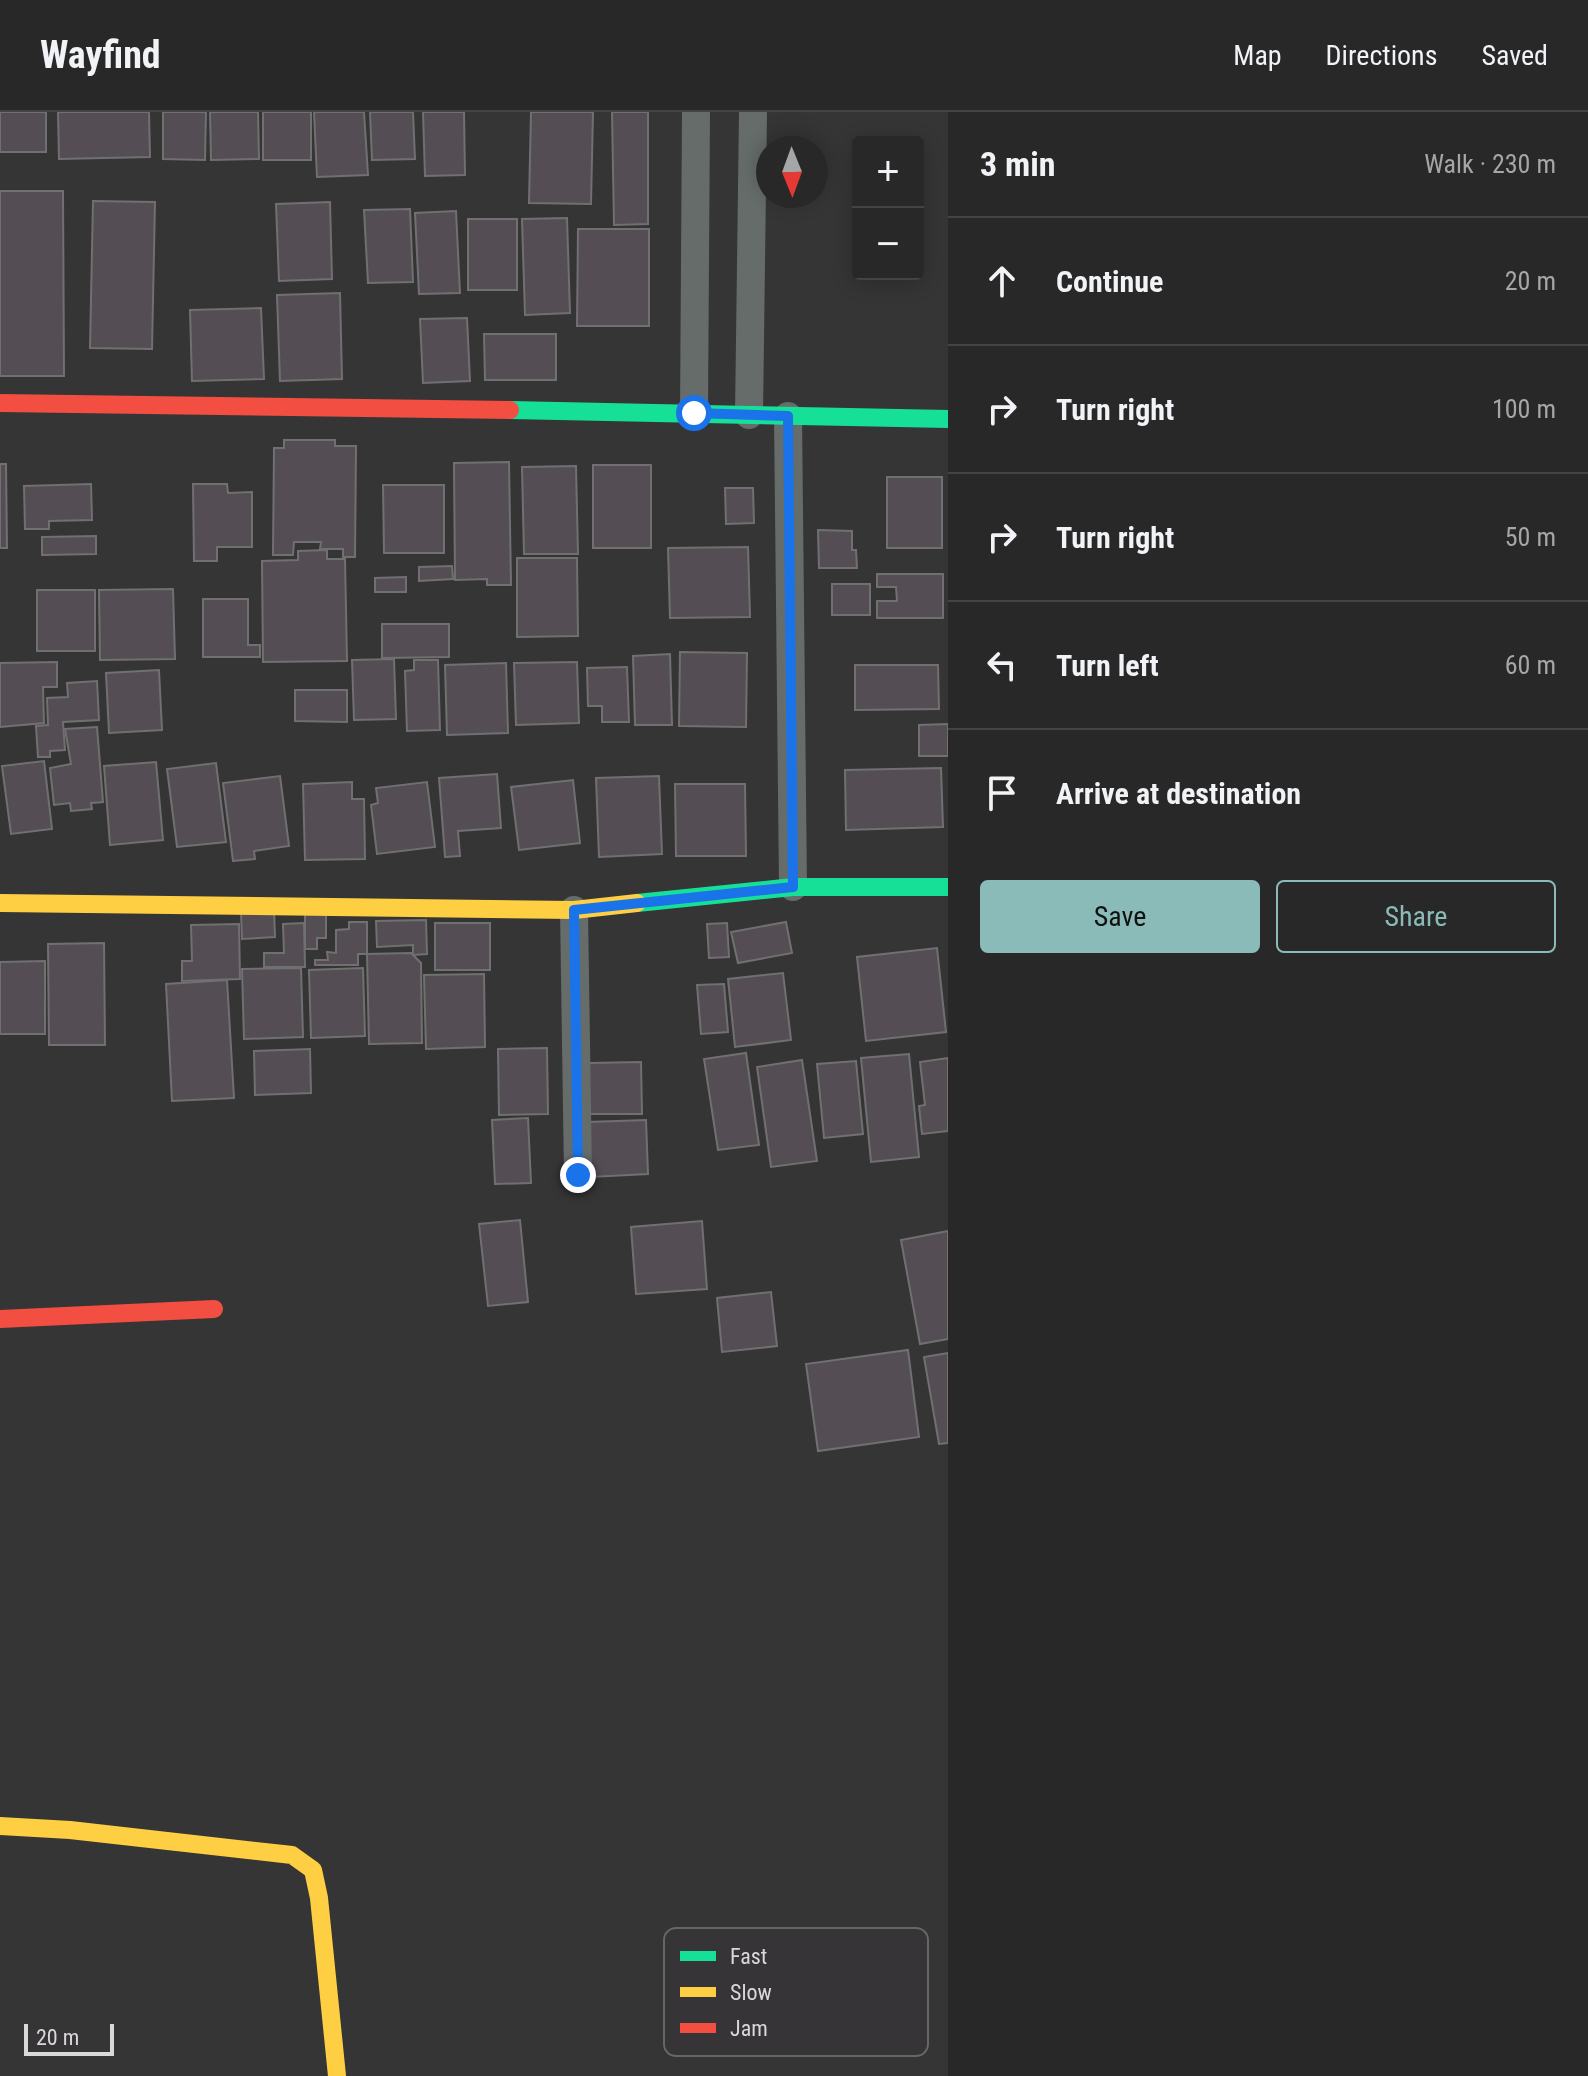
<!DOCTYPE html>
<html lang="en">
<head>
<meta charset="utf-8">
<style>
  body { margin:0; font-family:"Roboto Condensed",sans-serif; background:#303030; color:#f1f3f6 }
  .controls { position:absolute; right:24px; top:24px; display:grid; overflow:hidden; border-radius:8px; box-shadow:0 4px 20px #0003 }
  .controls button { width:72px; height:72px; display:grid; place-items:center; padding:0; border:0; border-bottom:2px solid #444445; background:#282828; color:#f1f3f6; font:40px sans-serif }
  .compass { position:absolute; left:756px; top:24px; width:72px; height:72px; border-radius:50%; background:#282828; box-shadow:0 4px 20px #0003; rotate:179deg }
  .scale { position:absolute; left:24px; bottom:20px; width:90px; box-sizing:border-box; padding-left:8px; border:4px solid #dad9da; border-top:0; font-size:22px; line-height:28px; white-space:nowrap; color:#dad9da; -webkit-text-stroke:6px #363436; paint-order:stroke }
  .stop { position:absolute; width:24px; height:24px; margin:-18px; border:6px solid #1a73e8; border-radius:50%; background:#fff }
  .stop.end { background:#1a73e8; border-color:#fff; box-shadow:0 2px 8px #0008 }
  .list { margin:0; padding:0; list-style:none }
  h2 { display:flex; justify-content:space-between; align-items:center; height:104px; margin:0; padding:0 32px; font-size:34px }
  h2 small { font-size:26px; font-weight:400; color:#a5a6a8 }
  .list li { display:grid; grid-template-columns:52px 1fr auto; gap:24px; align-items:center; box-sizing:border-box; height:128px; padding:0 32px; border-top:2px solid #444445 }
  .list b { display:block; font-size:30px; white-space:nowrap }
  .list em { font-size:26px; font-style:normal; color:#a5a6a8 }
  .actions { display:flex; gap:16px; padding:24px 32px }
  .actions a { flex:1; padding:18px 0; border:2px solid #8bbbb9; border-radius:8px; text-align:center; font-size:28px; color:#8bbbb9 }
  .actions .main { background:#8bbbb9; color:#111 }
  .icon { flex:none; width:44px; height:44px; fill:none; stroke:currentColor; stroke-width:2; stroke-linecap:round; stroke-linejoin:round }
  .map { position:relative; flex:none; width:948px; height:1964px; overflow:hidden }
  header { display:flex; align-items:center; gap:48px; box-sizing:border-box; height:112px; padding:0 40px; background:#282828; border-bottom:2px solid #444445 }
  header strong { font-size:38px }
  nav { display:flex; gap:44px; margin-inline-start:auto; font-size:28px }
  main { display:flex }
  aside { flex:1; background:#282828 }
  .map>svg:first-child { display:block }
</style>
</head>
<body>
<header>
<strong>Wayfind</strong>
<nav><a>Map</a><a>Directions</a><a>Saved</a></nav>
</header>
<main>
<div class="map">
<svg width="948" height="1964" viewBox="0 0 948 1964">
  <rect width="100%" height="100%" fill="#353535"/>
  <g fill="#544d54" stroke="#707070" stroke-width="2">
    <rect x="0" y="0" width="46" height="40"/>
    <polygon points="58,0 149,0 150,45 59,47"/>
    <polygon points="163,0 206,0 205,48 163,47"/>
    <polygon points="210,0 258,0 259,47 211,48"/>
    <rect x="263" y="0" width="48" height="48"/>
    <polygon points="314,0 364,0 368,63 317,65"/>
    <polygon points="370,0 413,0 415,47 372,48"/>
    <polygon points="423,0 464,0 465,63 425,64"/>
    <polygon points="531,0 593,0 591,92 529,91"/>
    <polygon points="612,0 648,0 648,112 614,113"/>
    <polygon points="0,79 63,79 64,264 0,264"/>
    <polygon points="93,89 155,90 152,237 90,236"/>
    <polygon points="330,90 332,167 279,169 276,92"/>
    <polygon points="410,97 413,170 368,171 364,98"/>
    <polygon points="456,99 460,181 419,182 415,101"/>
    <polygon points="567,106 570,201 525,203 522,107"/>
    <rect x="468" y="107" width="49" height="71"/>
    <polygon points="578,117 649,117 649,214 577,214"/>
    <polygon points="340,181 342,267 280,269 277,183"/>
    <polygon points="261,196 264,267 192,269 190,198"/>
    <polygon points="467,206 470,269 423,271 420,207"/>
    <polygon points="484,222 556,222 556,268 485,268"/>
    <polygon points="284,328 335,328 335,334 356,334 355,445 343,445 343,437 320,437 321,430 294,430 293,443 273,443 274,336 284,336"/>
    <polygon points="509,350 511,473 487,473 487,467 455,468 454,351"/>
    <polygon points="0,352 6,352 7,436 0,436"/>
    <rect x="593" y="353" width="58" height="83"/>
    <polygon points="576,354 578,442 524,442 522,355"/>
    <rect x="887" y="365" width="55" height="71"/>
    <polygon points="91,372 92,408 49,409 49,417 25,417 24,374"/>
    <polygon points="193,372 227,372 228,381 252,380 252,435 217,435 217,449 194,449"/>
    <polygon points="383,373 444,373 444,441 384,441"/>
    <polygon points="725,376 753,376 754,411 726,412"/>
    <polygon points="818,418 852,419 852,438 856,438 857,456 819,456"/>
    <polygon points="96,424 96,442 42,443 42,425"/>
    <polygon points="748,435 750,505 670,506 668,436"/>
    <polygon points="327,438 327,447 345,447 347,549 263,550 262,449 298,448 298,439"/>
    <polygon points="517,446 577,446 578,524 517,525"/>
    <polygon points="452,454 453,467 419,469 419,455"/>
    <polygon points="877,462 943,462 943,506 877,506 877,489 897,489 896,475 877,475"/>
    <polygon points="406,465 406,480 375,480 375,466"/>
    <rect x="832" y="472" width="38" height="31"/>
    <polygon points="173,477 175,547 100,548 99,478"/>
    <rect x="37" y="478" width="58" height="61"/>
    <polygon points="203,487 248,487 248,533 260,533 260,545 203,545"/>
    <polygon points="382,512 449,512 449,545 382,546"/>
    <polygon points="680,540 747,541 746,615 679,614"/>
    <polygon points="670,542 672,613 635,613 633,544"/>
    <polygon points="394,547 396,607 354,608 352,548"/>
    <polygon points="414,548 438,548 440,618 407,619 405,559 414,558"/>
    <polygon points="57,550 57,575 43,575 44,611 0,615 0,551"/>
    <polygon points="577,550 579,611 516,613 514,551"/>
    <polygon points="506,551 508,621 447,623 445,553"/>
    <polygon points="855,553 938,553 939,597 855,598"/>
    <polygon points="627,555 629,610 602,610 602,594 588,594 587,556"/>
    <polygon points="159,558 162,618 109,621 106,561"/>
    <polygon points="97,569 99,608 63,610 65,638 50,639 50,645 38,645 36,614 48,613 47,586 68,585 67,571"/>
    <polygon points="295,578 347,578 347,610 295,609"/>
    <polygon points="948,612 948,644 919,644 919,613"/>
    <polygon points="97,615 103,690 91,691 92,697 71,699 70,691 54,693 50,656 71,652 65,617"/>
    <polygon points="44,649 52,717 11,722 2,654"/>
    <polygon points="156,650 163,728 110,733 104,654"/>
    <polygon points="216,651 226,730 177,735 167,657"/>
    <polygon points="941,656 943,715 846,718 845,658"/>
    <polygon points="497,662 501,716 458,719 460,744 445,745 439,666"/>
    <polygon points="280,664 289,734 254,739 255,747 233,749 223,671"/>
    <polygon points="659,664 662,742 599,745 596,666"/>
    <polygon points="573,668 580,731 519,738 511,675"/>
    <polygon points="352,670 352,687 364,687 365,747 305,748 303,672"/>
    <polygon points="427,670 435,735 377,742 371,693 378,691 376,676"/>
    <polygon points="675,672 745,672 746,744 676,744"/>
    <polygon points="274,798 275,825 242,827 241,800"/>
    <polygon points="305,799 326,799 326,826 317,826 317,837 305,837"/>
    <polygon points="426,808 427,842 413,843 413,833 377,835 376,809"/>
    <polygon points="349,810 367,810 367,842 358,842 358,853 315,853 315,848 328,848 327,840 336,841 336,818 349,817"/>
    <polygon points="786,810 792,841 738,851 731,820"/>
    <polygon points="304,811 305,855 264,855 264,841 284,841 283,812"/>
    <rect x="435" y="811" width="55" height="47"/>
    <polygon points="727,811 729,845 709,846 707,812"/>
    <polygon points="239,812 240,867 182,869 182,849 192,849 191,813"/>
    <polygon points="104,831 105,933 49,933 48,832"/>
    <polygon points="937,836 946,920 866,929 857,845"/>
    <polygon points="411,841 421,851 422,931 369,932 367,842"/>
    <polygon points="45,849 45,922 0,922 0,850"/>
    <polygon points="301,856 303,925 244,927 242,857"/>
    <polygon points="363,856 365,924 311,926 309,858"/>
    <polygon points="783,861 791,928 735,935 728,867"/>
    <polygon points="484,862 485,935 426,937 424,863"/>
    <polygon points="227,868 234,986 172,989 166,872"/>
    <polygon points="724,872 728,920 701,922 697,873"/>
    <polygon points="547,936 548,1002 499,1003 498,937"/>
    <polygon points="310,937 311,981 255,983 254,939"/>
    <polygon points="746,941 759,1033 718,1038 704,947"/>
    <polygon points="909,942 919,1045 871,1050 861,946"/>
    <polygon points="948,946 948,1019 922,1022 919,994 925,993 920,950"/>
    <polygon points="802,948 817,1049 771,1055 757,955"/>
    <polygon points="856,949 863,1022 824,1026 817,952"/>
    <polygon points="641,950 642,1002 589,1002 589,951"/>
    <polygon points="528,1006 531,1071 495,1072 492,1008"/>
    <polygon points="646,1008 648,1062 590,1065 588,1010"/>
    <polygon points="520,1108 528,1190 488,1194 479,1112"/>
    <polygon points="702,1109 707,1177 636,1182 631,1115"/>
    <polygon points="948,1119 948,1227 920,1232 901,1128"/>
    <polygon points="771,1180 777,1234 722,1240 717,1186"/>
    <polygon points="908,1238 919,1325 818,1339 806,1252"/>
    <polygon points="948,1241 948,1331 939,1332 924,1245"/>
  </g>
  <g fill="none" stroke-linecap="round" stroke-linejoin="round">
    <g stroke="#656c6a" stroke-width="28">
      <polyline points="694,301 696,0"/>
      <polyline points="749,303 753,0"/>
      <polyline points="788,304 793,775"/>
      <polyline points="574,798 578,1063"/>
    </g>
    <g stroke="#16e098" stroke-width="18">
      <polyline points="510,298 948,307"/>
      <polyline points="637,791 793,775 948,775"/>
    </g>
    <g stroke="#ffcf43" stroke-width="18">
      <polyline points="0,791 574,798 637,791"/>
      <polyline points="0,1714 70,1718 292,1743 313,1758 319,1786 337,1964"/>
    </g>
    <g stroke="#f24e42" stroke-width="18">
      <polyline points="0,291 510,298"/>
      <polyline points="0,1207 214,1197"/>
    </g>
  </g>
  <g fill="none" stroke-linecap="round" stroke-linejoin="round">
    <polyline stroke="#1a73e8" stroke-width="10" points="578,1063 574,798 793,775 788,304 694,301"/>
  </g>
  <rect x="664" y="1816" width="264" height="128" rx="12" fill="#363436" stroke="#676667" stroke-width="2"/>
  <rect x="680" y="1839" width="36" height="10" fill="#16e098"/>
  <rect x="680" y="1875" width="36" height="10" fill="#ffcf43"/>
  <rect x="680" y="1911" width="36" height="10" fill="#f24e42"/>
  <g font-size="22" fill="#dad9da">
    <text x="730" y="1852">Fast</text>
    <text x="730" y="1888">Slow</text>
    <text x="730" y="1924">Jam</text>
  </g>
</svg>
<div class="controls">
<button>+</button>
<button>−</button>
</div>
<svg class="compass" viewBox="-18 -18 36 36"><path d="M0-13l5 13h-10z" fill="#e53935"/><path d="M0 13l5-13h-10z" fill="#a5a6a8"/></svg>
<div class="scale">20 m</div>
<div class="stop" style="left:694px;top:301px"></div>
<div class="stop end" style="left:578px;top:1063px"></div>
</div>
<aside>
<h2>3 min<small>Walk · 230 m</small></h2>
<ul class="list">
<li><svg class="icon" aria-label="ahead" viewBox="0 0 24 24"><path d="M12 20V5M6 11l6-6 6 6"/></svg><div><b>Continue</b></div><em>20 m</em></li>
<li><svg class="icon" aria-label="right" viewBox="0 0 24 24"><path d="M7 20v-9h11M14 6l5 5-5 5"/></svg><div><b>Turn right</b></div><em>100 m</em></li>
<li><svg class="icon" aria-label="right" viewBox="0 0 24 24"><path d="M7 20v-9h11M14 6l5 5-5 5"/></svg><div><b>Turn right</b></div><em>50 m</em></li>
<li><svg class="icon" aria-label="left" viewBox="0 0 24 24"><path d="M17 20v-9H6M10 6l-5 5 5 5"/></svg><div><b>Turn left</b></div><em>60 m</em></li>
<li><svg class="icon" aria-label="arrive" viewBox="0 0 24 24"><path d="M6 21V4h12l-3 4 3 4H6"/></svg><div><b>Arrive at destination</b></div></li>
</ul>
<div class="actions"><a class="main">Save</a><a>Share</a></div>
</aside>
</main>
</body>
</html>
